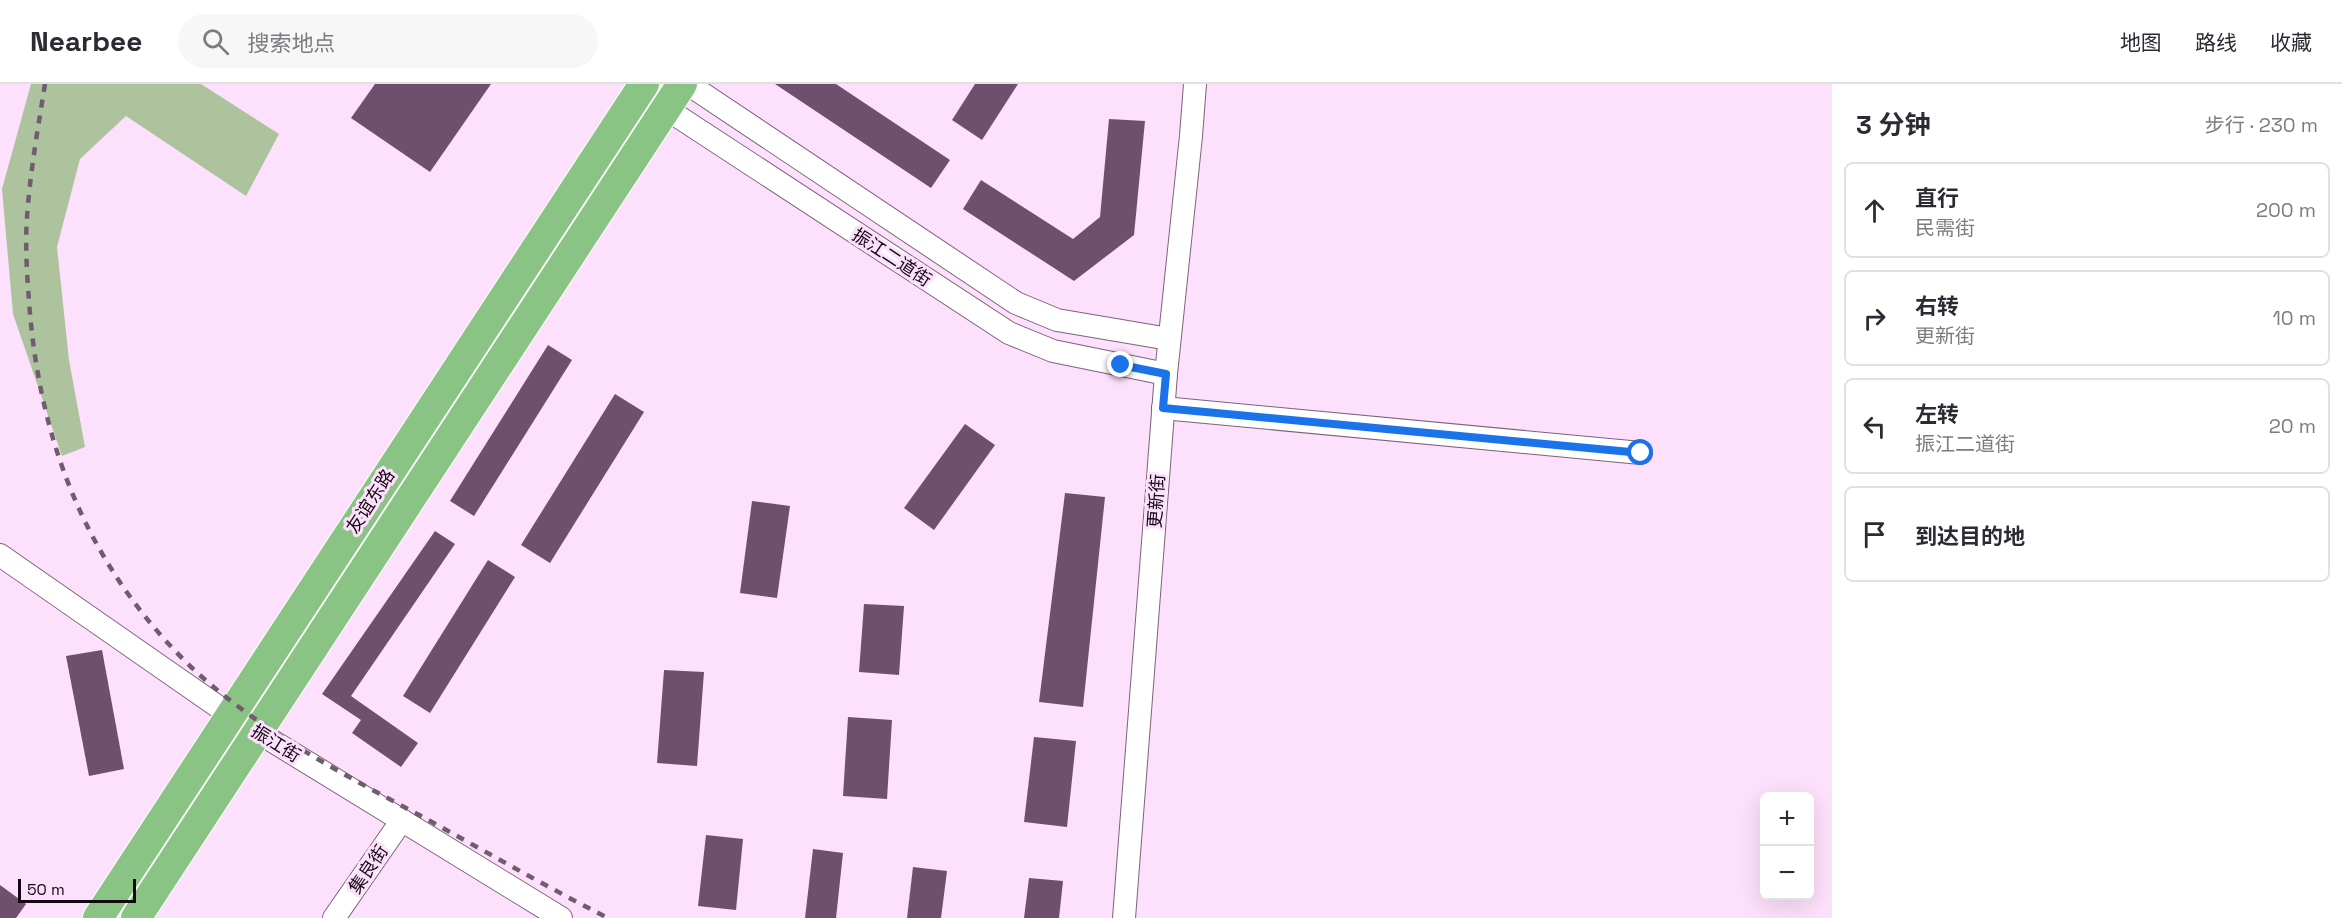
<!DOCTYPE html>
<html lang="zh">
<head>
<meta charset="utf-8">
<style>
  body { margin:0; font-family:"Space Grotesk","Noto Sans SC",sans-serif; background:#f7f7f7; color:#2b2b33 }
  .controls { position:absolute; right:18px; bottom:18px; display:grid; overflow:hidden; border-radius:9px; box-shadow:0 6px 24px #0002 }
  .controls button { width:54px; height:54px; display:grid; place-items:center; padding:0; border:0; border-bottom:2px solid #e1e1e2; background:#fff; color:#2b2b33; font:30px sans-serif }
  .scale { position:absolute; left:18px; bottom:15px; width:118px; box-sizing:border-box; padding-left:6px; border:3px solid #130912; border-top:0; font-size:16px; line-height:21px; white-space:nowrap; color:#130912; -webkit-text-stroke:4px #fde0fb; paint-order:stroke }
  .stop { position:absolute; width:18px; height:18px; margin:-14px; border:4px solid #1a73e8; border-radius:50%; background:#fff }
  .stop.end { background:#1a73e8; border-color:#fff; box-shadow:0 2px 6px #0008 }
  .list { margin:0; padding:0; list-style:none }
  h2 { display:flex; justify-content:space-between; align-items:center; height:78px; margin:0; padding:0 24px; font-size:26px }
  h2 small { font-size:20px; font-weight:400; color:#7c7c81 }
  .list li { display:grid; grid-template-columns:39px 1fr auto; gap:18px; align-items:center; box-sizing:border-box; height:96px; margin:0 12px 12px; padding:0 12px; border:2px solid #e1e1e2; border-radius:9px }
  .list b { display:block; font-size:22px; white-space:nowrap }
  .list p { margin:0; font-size:20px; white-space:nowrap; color:#7c7c81 }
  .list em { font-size:20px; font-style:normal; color:#7c7c81 }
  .icon { flex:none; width:33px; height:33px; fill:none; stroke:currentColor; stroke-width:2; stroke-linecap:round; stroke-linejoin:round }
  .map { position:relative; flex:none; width:1832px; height:834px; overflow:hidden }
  header { display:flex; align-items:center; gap:36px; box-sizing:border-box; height:84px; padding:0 30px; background:#fff; border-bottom:2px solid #e1e1e2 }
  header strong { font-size:28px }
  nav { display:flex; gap:33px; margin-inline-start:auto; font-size:21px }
  .search { width:420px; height:54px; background:#f7f7f7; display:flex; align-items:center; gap:15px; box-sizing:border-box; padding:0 21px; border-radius:33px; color:#7c7c81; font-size:22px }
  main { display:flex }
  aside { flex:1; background:#fff }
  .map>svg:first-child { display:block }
</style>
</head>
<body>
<header>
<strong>Nearbee</strong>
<div class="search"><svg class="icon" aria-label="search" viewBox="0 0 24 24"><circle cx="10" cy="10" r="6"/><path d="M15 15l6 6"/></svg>搜索地点</div>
<nav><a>地图</a><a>路线</a><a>收藏</a></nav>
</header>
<main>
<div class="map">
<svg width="1832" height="834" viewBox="0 0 1832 834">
  <rect width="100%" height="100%" fill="#fde0fb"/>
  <polygon fill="#acc39e" points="31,0 201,0 279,50 246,112 126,32 80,75 57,163 69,276 85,363 62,372 13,230 2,105"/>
  <g fill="#704f6e">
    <polygon points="375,0 491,0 430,88 351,34"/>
    <polygon points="775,0 836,0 950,76 931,104"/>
    <polygon points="975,0 1018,0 982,56 952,36"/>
    <polygon points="1109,35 1145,37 1134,151 1074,197 963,125 981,96 1073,155 1100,133"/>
    <polygon points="548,261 572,276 474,432 450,417"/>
    <polygon points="615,310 644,328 550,479 521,461"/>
    <polygon points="965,340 995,361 934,446 904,424"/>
    <polygon points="1065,409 1105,413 1083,623 1039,618"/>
    <polygon points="752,417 790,422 777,514 740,509"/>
    <polygon points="435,447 455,460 351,612 418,659 401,683 352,649 361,636 322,610"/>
    <polygon points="488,476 515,493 430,629 403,612"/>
    <polygon points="864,520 904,522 899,591 859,588"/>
    <polygon points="102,566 124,685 89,692 66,572"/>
    <polygon points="664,586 704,588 697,682 657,679"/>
    <polygon points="848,633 892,636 887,715 843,712"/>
    <polygon points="1034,653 1076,657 1067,743 1024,738"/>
    <polygon points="706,751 743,755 736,826 698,822"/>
    <polygon points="813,765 843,769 836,834 805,834"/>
    <polygon points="913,783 947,787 941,834 907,834"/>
    <polygon points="1029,794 1063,797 1059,834 1024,834"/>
    <polygon points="0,801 26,820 16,834 0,834"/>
  </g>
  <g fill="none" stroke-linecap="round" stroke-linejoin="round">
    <defs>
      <g id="tertiary">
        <polyline points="688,0 1016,219 1057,236 1169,255"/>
        <polyline points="639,7 1009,249 1053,267 1166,290"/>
        <polyline points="1163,324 1641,369"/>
        <polyline points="0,471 230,631 561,834"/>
        <polyline points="334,834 402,736"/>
        <polyline points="1124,834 1166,290 1191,52 1195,0"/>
      </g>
      <g id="trunk">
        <polyline points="98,834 644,0"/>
        <polyline points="136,834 682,0"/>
      </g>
    </defs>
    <use href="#tertiary" stroke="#7c637a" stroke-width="24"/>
    <use href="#trunk" stroke="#fff" stroke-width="32"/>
    <use href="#tertiary" stroke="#fff" stroke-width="22"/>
    <use href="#trunk" stroke="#8ac484" stroke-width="30"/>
    <path stroke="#6f5d6e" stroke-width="4.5" stroke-dasharray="8 8" stroke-linecap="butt" d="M45,0C38,44 30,89 27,133C25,161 27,190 29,217C39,357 86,479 187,579C254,644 339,688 421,732C483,766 545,802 608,834"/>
  </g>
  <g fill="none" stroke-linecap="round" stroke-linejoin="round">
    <polyline stroke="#1a73e8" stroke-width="8" points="1121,281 1166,290 1163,324 1641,369"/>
  </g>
  <g text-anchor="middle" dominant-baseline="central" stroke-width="6" stroke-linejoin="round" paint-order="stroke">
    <g font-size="18" fill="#130912" stroke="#fde0fb">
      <text transform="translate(892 173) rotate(33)">振江二道街</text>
      <text transform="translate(370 417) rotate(-57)">友谊东路</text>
      <text transform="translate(1156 417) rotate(-86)">更新街</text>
      <text transform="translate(276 659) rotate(32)">振江街</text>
      <text transform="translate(368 785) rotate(-56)">集良街</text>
    </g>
  </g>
</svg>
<div class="controls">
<button>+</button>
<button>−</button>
</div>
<div class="scale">50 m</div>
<div class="stop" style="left:1641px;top:369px"></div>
<div class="stop end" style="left:1121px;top:281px"></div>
</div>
<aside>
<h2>3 分钟<small>步行 · 230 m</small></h2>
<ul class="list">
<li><svg class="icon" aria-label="ahead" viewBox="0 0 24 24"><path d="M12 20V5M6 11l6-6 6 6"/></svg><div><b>直行</b><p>民需街</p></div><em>200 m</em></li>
<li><svg class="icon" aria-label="right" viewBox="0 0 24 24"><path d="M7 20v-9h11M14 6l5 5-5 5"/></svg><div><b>右转</b><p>更新街</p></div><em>10 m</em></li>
<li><svg class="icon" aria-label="left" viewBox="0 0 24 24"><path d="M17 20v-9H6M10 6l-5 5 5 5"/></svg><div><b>左转</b><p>振江二道街</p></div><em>20 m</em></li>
<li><svg class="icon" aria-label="arrive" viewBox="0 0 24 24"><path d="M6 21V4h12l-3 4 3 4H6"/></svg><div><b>到达目的地</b></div></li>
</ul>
</aside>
</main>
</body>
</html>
